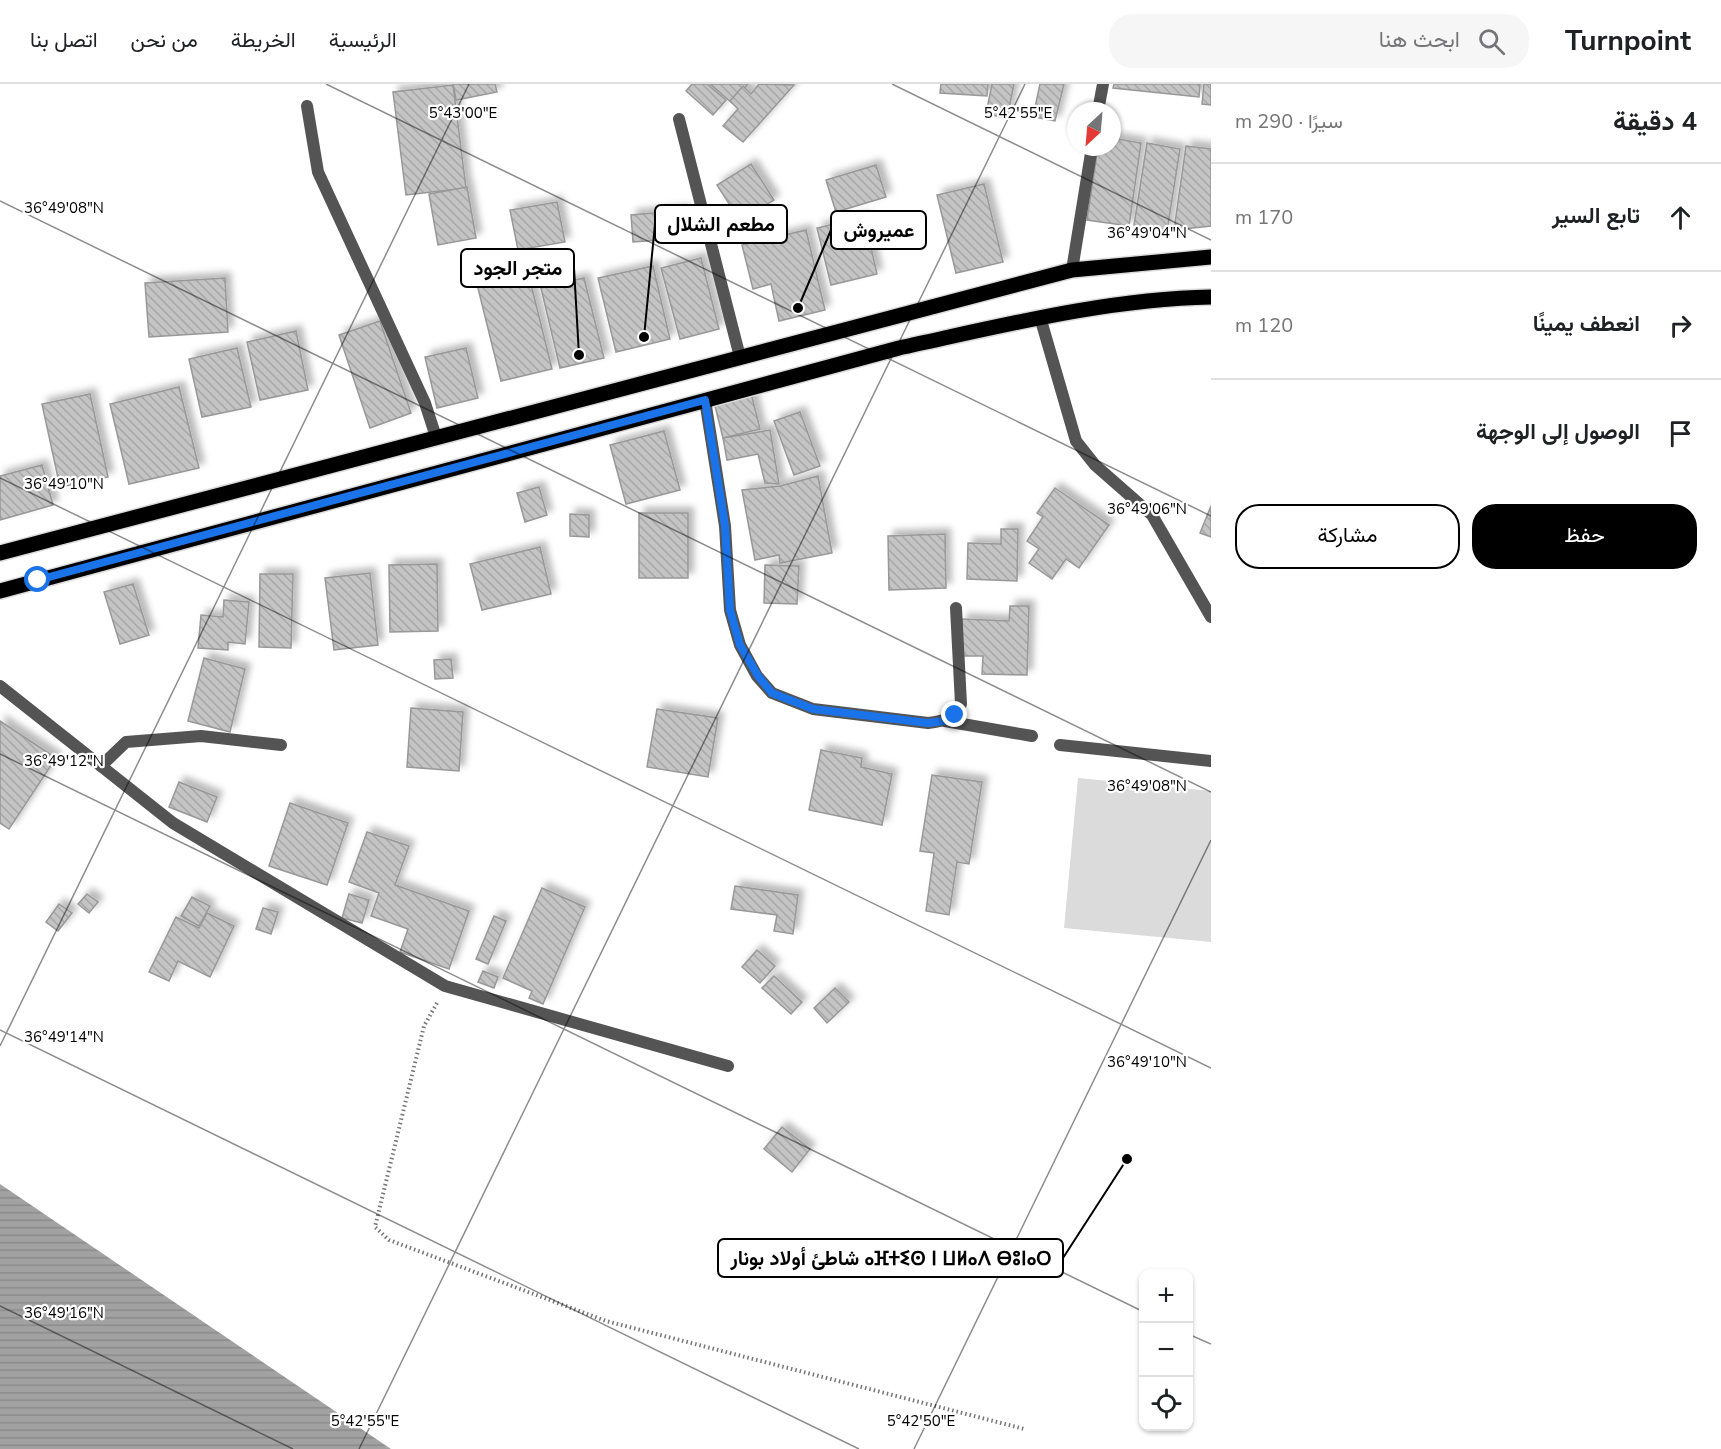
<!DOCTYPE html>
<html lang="ar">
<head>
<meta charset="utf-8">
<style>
  body { margin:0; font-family:"Nunito Sans",Vazirmatn,"Noto Sans Tifinagh",sans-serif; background:#f6f6f6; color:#202124; direction:rtl }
  .controls { position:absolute; right:18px; bottom:18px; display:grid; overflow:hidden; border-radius:12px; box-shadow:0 2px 4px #0004 }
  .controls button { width:54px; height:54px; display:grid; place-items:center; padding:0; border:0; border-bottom:2px solid #e0e0e0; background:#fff; color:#202124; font:30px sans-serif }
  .compass { position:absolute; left:1067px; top:18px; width:54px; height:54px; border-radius:50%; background:#fff; box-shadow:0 2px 4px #0004; rotate:206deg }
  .stop { position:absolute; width:18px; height:18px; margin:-14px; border:4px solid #1a73e8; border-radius:50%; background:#fff }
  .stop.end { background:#1a73e8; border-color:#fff; box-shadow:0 2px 6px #0008 }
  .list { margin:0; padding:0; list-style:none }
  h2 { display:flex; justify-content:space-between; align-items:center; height:78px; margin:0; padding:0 24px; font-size:26px }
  h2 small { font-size:20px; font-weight:400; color:#757577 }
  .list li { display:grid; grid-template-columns:39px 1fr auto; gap:18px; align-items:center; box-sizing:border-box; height:108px; padding:0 24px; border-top:2px solid #e0e0e0 }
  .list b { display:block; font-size:22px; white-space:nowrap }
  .list em { font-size:20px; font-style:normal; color:#757577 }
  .actions { display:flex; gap:12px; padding:18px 24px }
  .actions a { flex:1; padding:14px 0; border:2px solid #000; border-radius:24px; text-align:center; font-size:21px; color:#000 }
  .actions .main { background:#000; color:#fff }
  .icon { flex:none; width:33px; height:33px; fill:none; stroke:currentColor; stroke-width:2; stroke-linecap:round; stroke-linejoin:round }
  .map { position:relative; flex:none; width:1211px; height:1365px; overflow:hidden; direction:ltr }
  header { display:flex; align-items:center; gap:36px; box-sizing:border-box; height:84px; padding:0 30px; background:#fff; border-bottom:2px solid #e0e0e0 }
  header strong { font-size:28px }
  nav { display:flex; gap:33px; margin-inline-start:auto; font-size:21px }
  .search { width:420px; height:54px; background:#f6f6f6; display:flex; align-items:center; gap:15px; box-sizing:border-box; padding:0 21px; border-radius:24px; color:#757577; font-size:22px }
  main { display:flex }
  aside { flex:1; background:#fff }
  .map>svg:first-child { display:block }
</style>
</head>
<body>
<header>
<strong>Turnpoint</strong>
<div class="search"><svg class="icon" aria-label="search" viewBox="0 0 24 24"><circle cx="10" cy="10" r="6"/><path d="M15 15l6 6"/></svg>ابحث هنا</div>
<nav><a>الرئيسية</a><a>الخريطة</a><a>من نحن</a><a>اتصل بنا</a></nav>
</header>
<main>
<aside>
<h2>4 دقيقة<small>سيرًا · 290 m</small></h2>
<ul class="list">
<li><svg class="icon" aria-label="ahead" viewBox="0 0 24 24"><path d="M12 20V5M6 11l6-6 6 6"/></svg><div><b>تابع السير</b></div><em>170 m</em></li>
<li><svg class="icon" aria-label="right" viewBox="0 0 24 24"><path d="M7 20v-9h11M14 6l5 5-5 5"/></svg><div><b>انعطف يمينًا</b></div><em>120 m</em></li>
<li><svg class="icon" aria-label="arrive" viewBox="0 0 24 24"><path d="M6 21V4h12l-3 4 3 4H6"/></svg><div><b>الوصول إلى الوجهة</b></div></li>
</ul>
<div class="actions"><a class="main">حفظ</a><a>مشاركة</a></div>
</aside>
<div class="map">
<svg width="1211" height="1365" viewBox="0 0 1211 1365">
  <defs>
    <pattern id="water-rules" width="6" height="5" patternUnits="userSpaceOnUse" patternTransform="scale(1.5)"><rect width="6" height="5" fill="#a2a2a2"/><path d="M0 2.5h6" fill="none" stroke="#8a8a8a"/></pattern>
    <pattern id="building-back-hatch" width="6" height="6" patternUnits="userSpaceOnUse" patternTransform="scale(1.5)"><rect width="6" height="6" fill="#c4c4c4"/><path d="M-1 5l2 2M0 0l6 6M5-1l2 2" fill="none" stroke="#a7a7a7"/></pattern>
    <filter id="shadow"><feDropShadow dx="5.5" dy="-5.5" stdDeviation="3" flood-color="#0004"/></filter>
  </defs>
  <rect width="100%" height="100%" fill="#fff"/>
  <polygon fill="#dbdbdb" points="1078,694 1211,707 1211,858 1064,844"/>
  <polygon fill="url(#water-rules)" points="0,1100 391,1365 0,1365"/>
  <g fill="url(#building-back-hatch)" stroke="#989898" stroke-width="1.5" filter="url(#shadow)">
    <polygon points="453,0 495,0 497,8 456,16"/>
    <polygon points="692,0 707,0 726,16 713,31 686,7"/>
    <polygon points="710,0 748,0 732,19"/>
    <polygon points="759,0 794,1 743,58 723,42 738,25 730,17 743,2 751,10"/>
    <polygon points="941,0 988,0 987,12 940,9"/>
    <polygon points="992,0 1014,0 1007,34 986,30"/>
    <polygon points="1040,0 1064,0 1055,37 1033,33"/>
    <polygon points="1114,0 1200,0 1199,13 1113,4"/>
    <polygon points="1204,0 1211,0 1211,21 1202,20"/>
    <polygon points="453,1 466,104 406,111 393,8"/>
    <polygon points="1112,54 1141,59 1129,142 1087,136 1098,63 1112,63"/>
    <polygon points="1147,59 1180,65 1167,147 1134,141"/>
    <polygon points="1186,62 1211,65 1211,142 1174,146"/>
    <polygon points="751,80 774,116 740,137 717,101"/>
    <polygon points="876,81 886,113 836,128 826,96"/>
    <polygon points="984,100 1003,178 956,189 937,111"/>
    <polygon points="467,103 476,154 438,161 429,110"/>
    <polygon points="557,118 565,158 518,166 510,126"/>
    <polygon points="685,126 688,154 633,158 631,131"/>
    <polygon points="864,133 877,190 831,201 817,144"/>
    <polygon points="806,146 825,226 779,237 771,200 753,205 742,161"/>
    <polygon points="701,174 719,245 680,255 661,184"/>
    <polygon points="526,180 552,285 501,297 475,192"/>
    <polygon points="653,182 670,255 616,268 598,194"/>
    <polygon points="225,194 228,248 149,253 145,199"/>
    <polygon points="584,194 604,274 560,284 541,204"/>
    <polygon points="380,237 411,329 370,344 339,251"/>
    <polygon points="296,247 308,306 260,316 247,258"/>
    <polygon points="237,264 251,323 202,333 189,275"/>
    <polygon points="466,264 478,314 437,324 425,273"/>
    <polygon points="179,303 199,384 129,400 110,320"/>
    <polygon points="751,309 760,345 723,354 714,318"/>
    <polygon points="90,310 108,393 60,403 42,320"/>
    <polygon points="800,328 820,382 794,391 774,337"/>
    <polygon points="770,346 779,400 765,399 758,370 727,376 723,354"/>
    <polygon points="664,347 680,406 626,420 610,361"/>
    <polygon points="42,381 53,421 0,436 0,392"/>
    <polygon points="818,392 832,469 780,479 779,471 755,476 742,406 780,402"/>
    <polygon points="539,403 547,431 525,438 517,409"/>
    <polygon points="1055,404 1109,441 1079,484 1066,475 1052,495 1029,479 1039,465 1027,457 1043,433 1037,429"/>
    <polygon points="1211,422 1211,453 1200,449"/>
    <rect x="639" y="429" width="49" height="65"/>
    <polygon points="570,430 589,431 589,453 570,452"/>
    <polygon points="1001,445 1018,445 1017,497 967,495 968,459 1001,460"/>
    <polygon points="945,450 946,504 889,506 888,452"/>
    <polygon points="540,463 551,510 482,526 470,480"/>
    <polygon points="437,480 438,547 390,548 389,481"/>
    <polygon points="765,481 799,482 797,520 764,519"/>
    <polygon points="370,489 378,561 334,566 325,494"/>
    <polygon points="260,490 293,490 291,564 259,563"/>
    <polygon points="133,500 149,551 120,560 104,508"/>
    <polygon points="224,516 249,518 245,560 228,558 228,566 198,564 201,531 223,533"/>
    <polygon points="1010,522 1029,522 1027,591 982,590 983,572 961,572 962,535 1009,537"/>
    <polygon points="204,574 245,585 230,648 188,637"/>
    <polygon points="451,575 453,594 435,595 434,576"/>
    <polygon points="411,624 463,628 459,687 407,683"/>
    <polygon points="657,625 718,634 708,693 647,683"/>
    <polygon points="0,637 56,674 9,745 0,739"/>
    <polygon points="821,666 862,674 861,683 892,690 882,741 809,726"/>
    <polygon points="932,691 982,698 969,780 957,778 949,831 926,827 934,769 920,767"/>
    <polygon points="179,698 217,713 207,738 169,723"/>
    <polygon points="290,719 348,739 327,801 269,782"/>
    <polygon points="367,748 409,762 395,801 469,827 449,885 400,868 408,845 371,832 379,809 349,798"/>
    <polygon points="735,802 798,811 793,850 774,847 777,831 731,825"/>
    <polygon points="542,804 585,823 543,920 529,914 532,907 503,894"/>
    <polygon points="87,810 98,818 89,829 78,820"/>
    <polygon points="349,810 369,816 362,839 342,834"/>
    <polygon points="192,813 210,822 199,842 181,832"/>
    <polygon points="59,820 72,829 58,847 46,838"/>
    <polygon points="263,824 278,828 271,850 256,845"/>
    <polygon points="207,829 234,842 210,893 178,877 169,897 149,888 176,833 199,844"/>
    <polygon points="494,832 506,837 488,880 476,875"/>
    <polygon points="757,866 775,882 760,899 742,883"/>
    <polygon points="483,887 498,893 494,904 478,898"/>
    <polygon points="774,892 802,918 791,930 762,904"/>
    <polygon points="835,904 849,918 827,939 814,924"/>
    <polygon points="782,1043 810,1065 792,1088 764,1065"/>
  </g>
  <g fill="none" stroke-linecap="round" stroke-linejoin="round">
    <defs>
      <g id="primary">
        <polyline points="0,469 1072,186 1211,173"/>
        <path d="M0,507L899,264C1001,242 1106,215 1211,213"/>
      </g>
    </defs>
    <use href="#primary" stroke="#dbdbdb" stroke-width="18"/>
    <polyline stroke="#767676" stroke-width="4" stroke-dasharray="1.5 3" stroke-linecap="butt" points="437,919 424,942 375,1143 389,1156 606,1237 1024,1345"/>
    <g stroke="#545454" stroke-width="12">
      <polyline points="307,22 318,88 425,319 436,353"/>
      <polyline points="1098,27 1103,0"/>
      <polyline points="679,35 740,273"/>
      <polyline points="1072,186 1092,63"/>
      <polyline points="1040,233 1076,357 1095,381 1152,431 1211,533"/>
      <path d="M705,316L725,442L730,526L740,561L757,592L772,609L813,625L928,639C944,637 953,635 961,620L956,524"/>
      <polyline points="0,602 173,739 445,902 728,982"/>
      <polyline points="945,637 1032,652"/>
      <polyline points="1060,661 1211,677"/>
      <polyline points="101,682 126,658 201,652 281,661"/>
    </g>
    <use href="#primary" stroke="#000" stroke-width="15"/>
  </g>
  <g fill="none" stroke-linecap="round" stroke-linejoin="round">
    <polyline stroke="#1a73e8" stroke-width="8" points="38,496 705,316 725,442 730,526 740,561 758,592 772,609 813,625 928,639 945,637 955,631"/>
  </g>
  <path fill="none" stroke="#000" stroke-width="1.5" stroke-opacity="0.45" d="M326,0L1211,432M892,0L1211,156M0,117L1211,708M0,394L1211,984M0,670L1144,1228M0,946L859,1365M0,962L469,0M0,1222L293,1365M1188,1250L1211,1260M359,1365L1025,0M914,1365L1211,756"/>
  <g font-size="15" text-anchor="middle" fill="#000" stroke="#fff" stroke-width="4.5" stroke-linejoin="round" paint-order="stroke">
    <text x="463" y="34">5°43'00"E</text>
    <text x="1018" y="34">5°42'55"E</text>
    <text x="64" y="129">36°49'08"N</text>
    <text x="1147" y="154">36°49'04"N</text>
    <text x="64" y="405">36°49'10"N</text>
    <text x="1147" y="430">36°49'06"N</text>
    <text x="64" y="682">36°49'12"N</text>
    <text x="1147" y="707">36°49'08"N</text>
    <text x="64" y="958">36°49'14"N</text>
    <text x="1147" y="983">36°49'10"N</text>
    <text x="64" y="1234">36°49'16"N</text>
    <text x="365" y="1342">5°42'55"E</text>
    <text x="921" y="1342">5°42'50"E</text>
  </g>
  <path fill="none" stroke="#000" stroke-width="2" d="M644 253L655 140M798 224L831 146M579 271L574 184M1127 1075L1063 1174"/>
  <g fill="#000" stroke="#fff" stroke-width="2">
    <circle cx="644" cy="253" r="6"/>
    <circle cx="798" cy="224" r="6"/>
    <circle cx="579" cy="271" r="6"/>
    <circle cx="1127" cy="1075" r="6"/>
  </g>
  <g fill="#fff" stroke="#000" stroke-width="2">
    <rect x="655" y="121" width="132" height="38" rx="6"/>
    <rect x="831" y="127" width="95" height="38" rx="6"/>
    <rect x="461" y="165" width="113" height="38" rx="6"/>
    <rect x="718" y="1155" width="345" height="38" rx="6"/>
  </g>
  <g font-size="20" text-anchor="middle" font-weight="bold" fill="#000">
    <text x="721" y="147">مطعم الشلال</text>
    <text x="879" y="153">عميروش</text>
    <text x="518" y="191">متجر الجود</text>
    <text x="891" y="1181">شاطئ أولاد بونار ⴰⴼⵜⵉⵙ ⵏ ⵡⵍⴰⴷ ⴱⵓⵏⴰⵔ</text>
  </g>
</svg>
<div class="controls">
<button>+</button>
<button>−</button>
<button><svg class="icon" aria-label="locate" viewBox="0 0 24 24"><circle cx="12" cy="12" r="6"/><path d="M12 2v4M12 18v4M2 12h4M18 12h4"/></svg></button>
</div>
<svg class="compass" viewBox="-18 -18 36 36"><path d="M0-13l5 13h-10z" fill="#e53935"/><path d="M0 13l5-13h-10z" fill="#757577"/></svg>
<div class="stop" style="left:38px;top:496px"></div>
<div class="stop end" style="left:955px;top:631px"></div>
</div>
</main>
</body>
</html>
